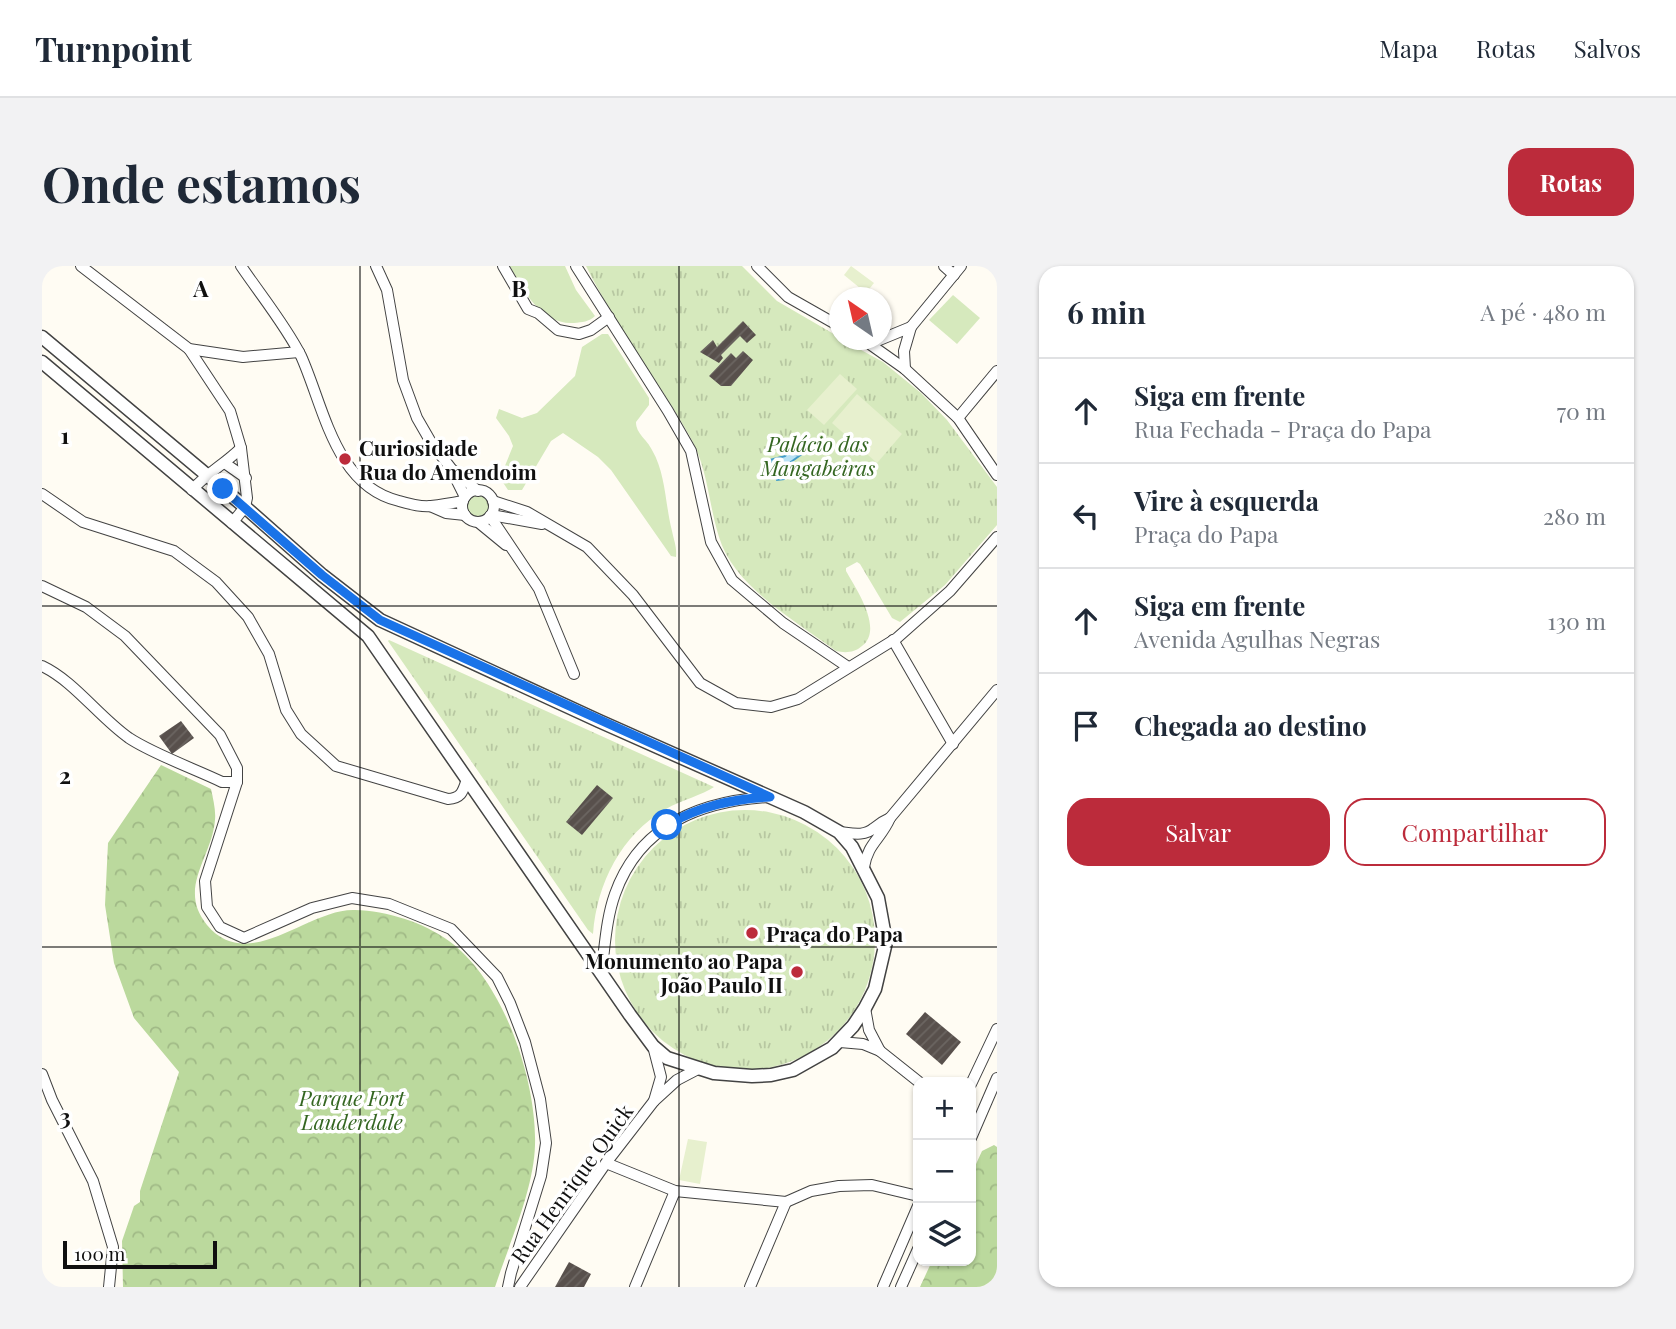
<!DOCTYPE html>
<html lang="pt">
<head>
<meta charset="utf-8">
<style>
  body { margin:0; font-family:"Playfair Display",serif; background:#f2f2f3; color:#1f2937 }
  .controls { position:absolute; right:21px; bottom:21px; display:grid; overflow:hidden; border-radius:14px; box-shadow:0 2px 5px #0004 }
  .controls button { width:63px; height:63px; display:grid; place-items:center; padding:0; border:0; border-bottom:2px solid #e0e1e3; background:#fff; color:#1f2937; font:35px sans-serif }
  .compass { position:absolute; left:787px; top:21px; width:63px; height:63px; border-radius:50%; background:#fff; box-shadow:0 2px 5px #0004; rotate:326deg }
  .scale { position:absolute; left:21px; bottom:18px; width:154px; box-sizing:border-box; padding-left:7px; border:4px solid #101010; border-top:0; font-size:19px; line-height:24px; white-space:nowrap; color:#101010; -webkit-text-stroke:5px #fff; paint-order:stroke }
  .stop { position:absolute; width:21px; height:21px; margin:-16px; border:5px solid #1a73e8; border-radius:50%; background:#fff }
  .stop.end { background:#1a73e8; border-color:#fff; box-shadow:0 2px 7px #0008 }
  .list { margin:0; padding:0; list-style:none }
  h2 { display:flex; justify-content:space-between; align-items:center; height:91px; margin:0; padding:0 28px; font-size:30px }
  h2 small { font-size:23px; font-weight:400; color:#747a83 }
  .list li { display:grid; grid-template-columns:46px 1fr auto; gap:21px; align-items:center; box-sizing:border-box; height:105px; padding:0 28px; border-top:2px solid #e0e1e3 }
  .list b { display:block; font-size:26px; white-space:nowrap }
  .list p { margin:0; font-size:23px; white-space:nowrap; color:#747a83 }
  .list em { font-size:23px; font-style:normal; color:#747a83 }
  .actions { display:flex; gap:14px; padding:21px 28px }
  .actions a { flex:1; padding:16px 0; border:2px solid #bc2b3b; border-radius:21px; text-align:center; font-size:24px; color:#bc2b3b }
  .actions .main { background:#bc2b3b; color:#fff }
  .icon { flex:none; width:38px; height:38px; fill:none; stroke:currentColor; stroke-width:2; stroke-linecap:round; stroke-linejoin:round }
  .map { position:relative; flex:none; width:955px; height:1021px; overflow:hidden; border-radius:21px }
  header { display:flex; align-items:center; gap:42px; box-sizing:border-box; height:98px; padding:0 35px; background:#fff; border-bottom:2px solid #e0e1e3 }
  header strong { font-size:33px }
  nav { display:flex; gap:38px; margin-inline-start:auto; font-size:24px }
  .intro { display:flex; align-items:center; justify-content:space-between; box-sizing:border-box; height:168px; padding:0 42px }
  h1 { margin:0; font-size:49px }
  .button { padding:18px 32px; border-radius:21px; background:#bc2b3b; color:#fff; font-size:24px; font-weight:700 }
  main { display:flex; gap:42px; padding:0 42px }
  aside { flex:1; background:#fff; border-radius:21px; box-shadow:0 2px 5px #0004 }
  .map>svg:first-child { display:block }
</style>
</head>
<body>
<header>
<strong>Turnpoint</strong>
<nav><a>Mapa</a><a>Rotas</a><a>Salvos</a></nav>
</header>
<div class="intro"><h1>Onde estamos</h1><a class="button">Rotas</a></div>
<main>
<div class="map">
<svg width="955" height="1021" viewBox="0 0 955 1021">
  <defs>
    <pattern id="forest-crowns" width="20" height="18" patternUnits="userSpaceOnUse" patternTransform="scale(1.75)"><rect width="20" height="18" fill="#bbd99d"/><path d="M2 6a3 3 0 1 1 6 0M12 15a3 3 0 1 1 6 0" fill="none" stroke="#a0b986"/></pattern>
    <pattern id="park-tufts" width="24" height="20" patternUnits="userSpaceOnUse" patternTransform="scale(1.75)"><rect width="24" height="20" fill="#d6e9bd"/><path d="M3 7l-1-3M5 7V3M7 7l1-3M15 17l-1-3M17 17v-4M19 17l1-3" fill="none" stroke="#b7c7a1"/></pattern>
    <pattern id="water-ripples" width="26" height="14" patternUnits="userSpaceOnUse" patternTransform="scale(1.75)"><rect width="26" height="14" fill="#b9e2f4"/><path d="M2 4q2-2 4 0t4 0M15 11q2-2 4 0t4 0" fill="none" stroke="#9ec1d0"/></pattern>
    <pattern id="building-hatch" width="6" height="6" patternUnits="userSpaceOnUse" patternTransform="scale(1.75)"><rect width="6" height="6" fill="#58504c"/><path d="M-1 1l2-2M0 6l6-6M5 7l2-2" fill="none" stroke="#6b6561"/></pattern>
  </defs>
  <rect width="100%" height="100%" fill="#fffcf3"/>
  <g fill="#d6e9bd">
    <path d="M468,0H523L534,24L553,50C547,56 540,56 532,57C499,59 481,24 468,0Z"/>
    <polygon points="911,29 938,52 915,78 887,54"/>
    <path d="M560,68H566L607,132V139L594,156C594,168 605,173 610,184C624,208 623,238 630,265C632,275 635,281 634,291L629,290L569,204L556,191L521,167L509,175L480,224H466L458,212L471,180L467,170L454,152L457,143L480,152L495,147L533,110L540,81Z"/>
  </g>
  <g fill="url(#forest-crowns)">
    <path d="M119,499L169,523C171,533 174,544 173,554C170,592 135,622 165,659C207,709 266,642 313,644C345,645 381,656 407,675C461,714 495,814 493,879C492,923 467,978 453,1021H81L80,975L92,940L98,936V925L137,806L92,752L72,697L63,639L66,577Z"/>
    <polygon points="952,879 955,881 955,1021 878,1021 890,995 929,995 929,909 940,885"/>
  </g>
  <g fill="url(#park-tufts)">
    <path d="M544,0H700L735,35L797,71V74H801L841,96L879,127L905,154L955,221V259L903,319L858,356L850,352L818,298L815,296L804,302V305C814,323 842,363 820,380C812,387 803,387 794,385C754,355 692,321 677,271C666,236 666,201 647,169C615,112 573,59 544,0Z"/>
    <circle cx="436" cy="240" r="12"/>
    <path d="M347,374L672,521C661,529 639,534 624,543C579,569 555,617 551,668L546,664L346,375Z"/>
    <circle cx="703" cy="674" r="130"/>
  </g>
  <g fill="#e7f0ce">
    <polygon points="809,0 832,17 824,27 802,9"/>
    <polygon points="798,108 815,123 782,159 765,144"/>
    <polygon points="815,128 860,168 835,197 790,157"/>
    <polygon points="646,873 665,876 658,918 637,914"/>
  </g>
  <polygon fill="url(#water-ripples)" stroke="#429cc9" stroke-width="2" points="753,181 757,181 760,188 746,198 742,213 735,214 728,194 743,190"/>
  <g fill="url(#building-hatch)">
    <polygon points="701,55 714,69 705,77 698,70 679,89 681,92 677,97 658,86 671,74 675,81"/>
    <polygon points="701,85 711,94 689,120 679,120 667,110 689,87 694,92"/>
    <polygon points="139,455 152,472 130,488 117,470"/>
    <polygon points="555,519 571,532 540,569 524,556"/>
    <polygon points="883,746 919,776 900,799 864,768"/>
    <polygon points="527,996 549,1008 542,1021 513,1021"/>
  </g>
  <g fill="none" stroke-linecap="round" stroke-linejoin="round">
    <defs>
      <g id="minor">
        <polyline points="39,0 147,83 201,91 257,86"/>
        <path d="M199,0C218,28 244,60 259,90C282,141 293,220 357,235C367,238 379,241 389,240C400,239 411,237 421,235"/>
        <polyline points="334,0 345,24 361,114 375,152 390,178 408,201 423,231"/>
        <polyline points="461,0 486,43 496,47 516,64 537,68 549,64 567,51"/>
        <polyline points="534,0 626,145 649,185 669,276 690,314 741,357 806,401"/>
        <polyline points="715,0 746,31 797,60"/>
        <polyline points="902,0 912,9"/>
        <polyline points="869,61 919,0"/>
        <polyline points="822,74 863,103 916,152 955,209"/>
        <polyline points="830,77 869,61 862,85 863,103"/>
        <polyline points="147,83 188,145 199,182 205,232 203,241 190,257"/>
        <polyline points="916,152 955,105"/>
        <polyline points="184,198 204,212"/>
        <polyline points="411,204 436,225"/>
        <path d="M150,224C165,207 183,198 199,182"/>
        <circle cx="436" cy="240" r="16"/>
        <path d="M0,228L41,256L132,285L174,316L206,351L227,388L244,444L259,468L294,500L406,533C420,532 421,525 425,513"/>
        <polyline points="451,235 485,246 545,281 591,329 658,417 694,437 729,441 756,433 855,372 908,325 955,271"/>
        <polyline points="388,240 404,247 423,249"/>
        <polyline points="449,249 500,258"/>
        <polyline points="448,250 497,323 532,408"/>
        <polyline points="436,256 464,279"/>
        <polyline points="0,320 44,341 83,370 178,469 195,502 195,516 163,615 165,641 178,661 202,672 270,642 310,632 347,638 409,663 455,711 468,737 483,776 498,833 504,877 499,910 469,1007 466,1021"/>
        <polyline points="851,374 911,478"/>
        <path d="M0,400C32,415 57,451 87,472C111,488 153,503 180,516H195"/>
        <polyline points="848,552 955,424"/>
        <path d="M797,566C809,567 822,571 832,562C838,557 841,555 848,552C839,573 826,577 822,601"/>
        <path d="M559,708C563,681 564,653 573,628C598,558 659,535 727,531"/>
        <polyline points="798,776 821,778 838,785 827,764 823,742"/>
        <polyline points="611,780 619,811 612,835 635,814 656,803"/>
        <polyline points="838,785 877,816"/>
        <polyline points="0,808 10,834 51,915 71,981 67,1021"/>
        <polyline points="929,818 955,763"/>
        <polyline points="929,872 955,812"/>
        <polyline points="564,897 633,925 744,936 769,925 797,920 830,919 876,930"/>
        <polyline points="478,1021 564,897 612,835"/>
        <polyline points="593,1021 633,925"/>
        <polyline points="708,1021 744,936"/>
        <polyline points="841,1021 876,940"/>
        <polyline points="859,1021 876,983"/>
      </g>
      <polyline id="tertiary" points="0,71 203,241 280,309 338,354 557,455 762,546 797,566 810,581 836,632 844,676 833,723 823,742 811,760 790,782 751,804 729,809 710,810 672,807 625,792 611,780 588,749 326,370 0,96"/>
    </defs>
    <use href="#minor" stroke="#434343" stroke-width="12"/>
    <use href="#tertiary" stroke="#434343" stroke-width="15"/>
    <use href="#minor" stroke="#fff" stroke-width="10"/>
    <use href="#tertiary" stroke="#fff" stroke-width="12"/>
  </g>
  <g fill="none" stroke-linecap="round" stroke-linejoin="round">
    <path stroke="#1a73e8" stroke-width="9" d="M181,223L280,309L338,354L728,531C690,533 658,540 625,559"/>
  </g>
  <path fill="none" stroke="#101010" stroke-width="2" stroke-opacity="0.55" d="M318,0V1021M637,0V1021M0,340H955M0,681H955"/>
  <g fill="#bc2b3b" stroke="#fff" stroke-width="2.5">
    <circle cx="303" cy="193" r="7"/>
    <circle cx="710" cy="667" r="7"/>
    <circle cx="755" cy="706" r="7"/>
  </g>
  <g text-anchor="middle" dominant-baseline="central" stroke-width="7" stroke-linejoin="round" paint-order="stroke">
    <g font-size="21" font-style="italic" fill="#346621" stroke="#fff">
      <text x="776" y="177">Palácio das<tspan x="776" dy="24">Mangabeiras</tspan></text>
      <text x="310" y="831">Parque Fort<tspan x="310" dy="24">Lauderdale</tspan></text>
    </g>
    <g font-size="21" font-weight="bold" fill="#101010" stroke="#fff" text-anchor="start">
      <text x="317" y="181">Curiosidade<tspan x="317" dy="24">Rua do Amendoim</tspan></text>
      <text x="724" y="667">Praça do Papa</text>
      <text x="741" y="694" text-anchor="end">Monumento ao Papa<tspan x="741" dy="24">João Paulo II</tspan></text>
    </g>
    <g font-size="21" fill="#101010" stroke="#fff">
      <text transform="translate(529 917) rotate(-54)">Rua Henrique Quick</text>
    </g>
  </g>
  <g font-size="23" text-anchor="middle" font-weight="bold" fill="#101010" stroke="#fff" stroke-width="7" stroke-linejoin="round" paint-order="stroke">
    <text x="159" y="31">A</text>
    <text x="477" y="31">B</text>
    <text x="23" y="178">1</text>
    <text x="23" y="518">2</text>
    <text x="23" y="859">3</text>
  </g>
</svg>
<div class="controls">
<button>+</button>
<button>−</button>
<button><svg class="icon" aria-label="layers" viewBox="0 0 24 24"><path d="M12 4l9 5-9 5-9-5zM3 14l9 5 9-5"/></svg></button>
</div>
<svg class="compass" viewBox="-18 -18 36 36"><path d="M0-13l5 13h-10z" fill="#e53935"/><path d="M0 13l5-13h-10z" fill="#747a83"/></svg>
<div class="scale">100 m</div>
<div class="stop" style="left:625px;top:559px"></div>
<div class="stop end" style="left:181px;top:223px"></div>
</div>
<aside>
<h2>6 min<small>A pé · 480 m</small></h2>
<ul class="list">
<li><svg class="icon" aria-label="ahead" viewBox="0 0 24 24"><path d="M12 20V5M6 11l6-6 6 6"/></svg><div><b>Siga em frente</b><p>Rua Fechada - Praça do Papa</p></div><em>70 m</em></li>
<li><svg class="icon" aria-label="left" viewBox="0 0 24 24"><path d="M17 20v-9H6M10 6l-5 5 5 5"/></svg><div><b>Vire à esquerda</b><p>Praça do Papa</p></div><em>280 m</em></li>
<li><svg class="icon" aria-label="ahead" viewBox="0 0 24 24"><path d="M12 20V5M6 11l6-6 6 6"/></svg><div><b>Siga em frente</b><p>Avenida Agulhas Negras</p></div><em>130 m</em></li>
<li><svg class="icon" aria-label="arrive" viewBox="0 0 24 24"><path d="M6 21V4h12l-3 4 3 4H6"/></svg><div><b>Chegada ao destino</b></div></li>
</ul>
<div class="actions"><a class="main">Salvar</a><a>Compartilhar</a></div>
</aside>
</main>
</body>
</html>
